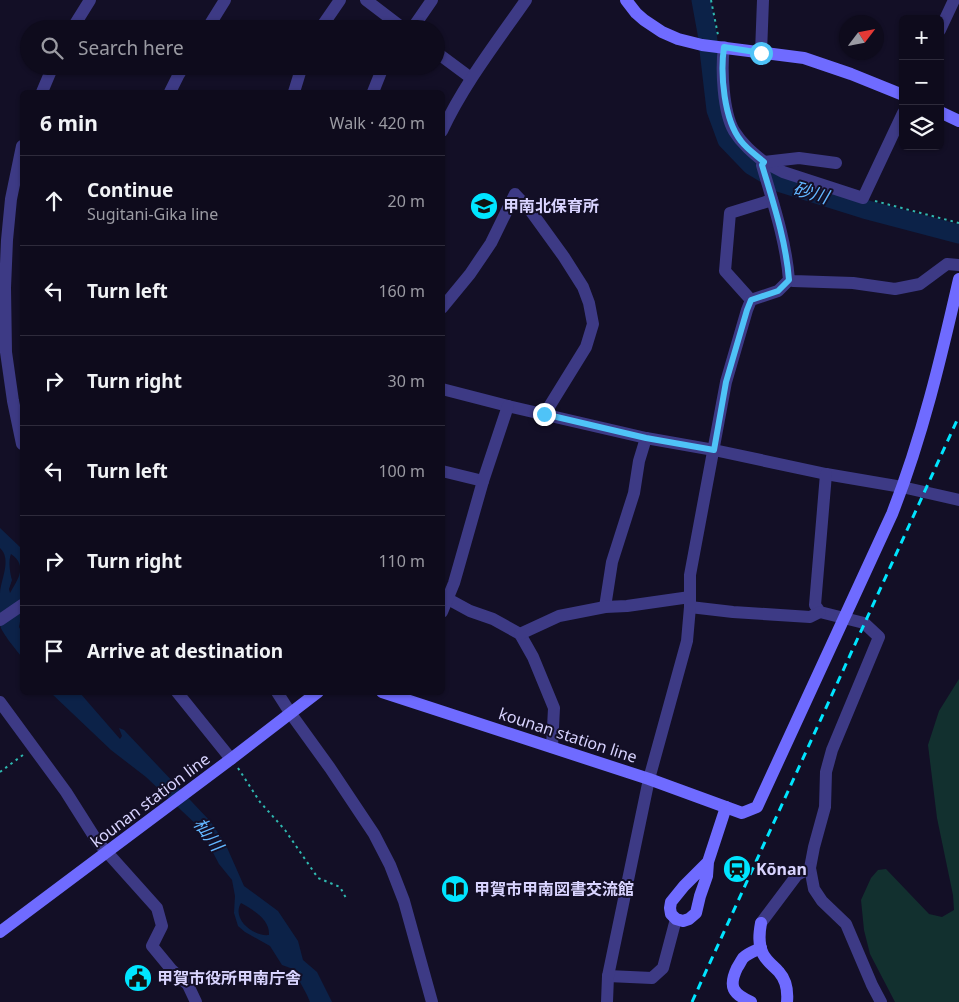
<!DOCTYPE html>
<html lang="en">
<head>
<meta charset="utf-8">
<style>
  body { margin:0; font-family:"Noto Sans","Noto Sans JP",sans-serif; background:#171425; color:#f1f3f6 }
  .controls { position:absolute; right:15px; top:15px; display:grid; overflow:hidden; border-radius:8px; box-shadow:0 1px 4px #0004 }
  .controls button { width:45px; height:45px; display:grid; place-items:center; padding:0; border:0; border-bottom:1px solid #2e2b3b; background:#0e0b1c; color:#f1f3f6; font:25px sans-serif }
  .compass { position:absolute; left:839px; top:15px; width:45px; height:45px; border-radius:50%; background:#0e0b1c; box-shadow:0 1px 4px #0004; rotate:58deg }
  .stop { position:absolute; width:15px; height:15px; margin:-11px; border:4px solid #4fc3f7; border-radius:50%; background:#fff }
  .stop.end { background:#4fc3f7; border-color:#fff; box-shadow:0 1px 5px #0008 }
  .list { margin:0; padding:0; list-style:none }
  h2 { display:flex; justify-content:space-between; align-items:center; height:65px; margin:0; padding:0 20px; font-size:21px }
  h2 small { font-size:16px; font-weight:400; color:#9b9ba3 }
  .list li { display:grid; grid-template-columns:32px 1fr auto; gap:15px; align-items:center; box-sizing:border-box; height:90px; padding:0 20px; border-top:1px solid #2e2b3b }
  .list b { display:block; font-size:19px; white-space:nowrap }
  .list p { margin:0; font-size:16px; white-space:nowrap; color:#9b9ba3 }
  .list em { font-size:16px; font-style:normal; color:#9b9ba3 }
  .icon { flex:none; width:28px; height:28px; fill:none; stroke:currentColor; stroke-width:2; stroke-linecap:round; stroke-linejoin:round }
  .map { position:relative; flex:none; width:959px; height:1002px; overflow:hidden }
  .search { position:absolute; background:#0e0b1c; box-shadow:0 1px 4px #0004; left:20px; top:20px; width:425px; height:55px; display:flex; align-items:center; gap:12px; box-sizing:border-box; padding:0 18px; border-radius:28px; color:#9b9ba3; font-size:19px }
  .panel { position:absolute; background:#0e0b1c; box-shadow:0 1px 4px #0004; left:20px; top:90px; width:425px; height:605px; border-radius:8px }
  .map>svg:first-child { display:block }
</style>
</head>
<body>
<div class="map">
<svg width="959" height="1002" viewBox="0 0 959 1002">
  <rect width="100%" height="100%" fill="#130f26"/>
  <polygon fill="#12302f" points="959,679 959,1002 895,1002 870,954 864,930 861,900 871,878 878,870 886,869 929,914 942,917 954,910 953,895 937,818 928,745 939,711"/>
  <g fill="#0c2248" fill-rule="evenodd">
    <path d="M0,528L21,548L22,552V612L19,627L22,632V657C17,651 1,632 0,625C0,616 0,602 0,593C1,579 12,559 0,548ZM11,554C28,566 18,579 10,593L9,589L12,580C10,573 8,561 11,554Z"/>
    <path d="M51,693H80L120,739L122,736L119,728L124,730L210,821L225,843L244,886L278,911L298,941L303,960L317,972L332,1002H310L307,995L293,969L282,965L270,946L245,932L238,926L234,913L235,896L232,880L219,864L200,828L146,777L111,750ZM241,903C253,910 270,919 269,935C254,937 231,919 241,903Z"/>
  </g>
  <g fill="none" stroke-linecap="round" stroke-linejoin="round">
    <polyline stroke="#0c2248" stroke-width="19" points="701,0 707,33 716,110 727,140 751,165 781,183 864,209 959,234"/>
    <g stroke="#2fb8b0" stroke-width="2" stroke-dasharray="2.5 4" stroke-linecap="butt">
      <polyline points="711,0 718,35"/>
      <polyline points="875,201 959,223"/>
      <polyline points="238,768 260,802 285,830 318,878 340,887 346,898"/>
      <polyline points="0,772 23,755"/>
    </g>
    <g stroke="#3d3a85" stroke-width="12">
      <polyline points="366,0 404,29"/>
      <polyline points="72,29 90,0"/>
      <polyline points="207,29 225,0"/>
      <polyline points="320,29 340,0"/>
      <polyline points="412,29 432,0"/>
      <polyline points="940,30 954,0"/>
      <polyline points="436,52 471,78"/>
      <polyline points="761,53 763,0"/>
      <polyline points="42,92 53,66"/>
      <polyline points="170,92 178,76 184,66"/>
      <polyline points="294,92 302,66"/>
      <polyline points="373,92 381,72 385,66"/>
      <path d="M442,131C464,84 496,43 526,0"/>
      <polyline points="22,146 11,199 7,240 5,288 6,352 13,401 22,444"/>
      <polyline points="764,162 783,172 863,198 903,113"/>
      <polyline points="764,162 799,158 836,163"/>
      <polyline points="789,280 793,281 853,283 895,289 920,284 947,264 959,265"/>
      <polyline points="751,300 725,271 730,213 772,200"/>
      <polyline points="442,308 470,274 491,243 515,194 530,210 564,257 583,287 589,303 593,324 586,347 544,415"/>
      <polyline points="442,389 508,406 646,438 714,450 826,474 902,487 959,500"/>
      <polyline points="442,471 483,481"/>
      <polyline points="826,474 815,605 820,612 864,623 879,637 832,750 826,772 825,807 814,847 810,868 814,889 822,901 846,924 872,985 881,1002"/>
      <polyline points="448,599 470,611 493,619 520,634 533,657 554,708 552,747"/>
      <polyline points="605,607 612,562 634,493 639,461 646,438"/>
      <polyline points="690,607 733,612 810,617 820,612"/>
      <polyline points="442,612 454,583 483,481 508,406"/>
      <polyline points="0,620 22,605"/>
      <polyline points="520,634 559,616 605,607 627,606 690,597"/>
      <polyline points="177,692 231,759"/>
      <polyline points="277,692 291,714 330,768 374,834 390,865 404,901 432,1002"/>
      <polyline points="0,702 66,792 97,841 157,908 162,926 152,946 171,969 188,985 196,1002"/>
      <polyline points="761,923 797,875 810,868"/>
      <polyline points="608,976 652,978 663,968 676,919"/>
      <path d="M607,1002L608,976L649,779L687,641L690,607V575L726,382L747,310L751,300L778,291L789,280C786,241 773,203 762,165L764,162C753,153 742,144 734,131C723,112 721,69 724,47"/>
    </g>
    <g stroke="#6f6bff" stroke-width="12">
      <polyline points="626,0 636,13 644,20 662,32 678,39 702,45 804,58 851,74 903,95"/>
      <polyline points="940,112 959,121"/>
      <path d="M382,692L649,779L742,813L757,807L892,514C922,438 941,358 959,279"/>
      <polyline points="708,862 684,886 671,902 670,908 671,914 676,919 683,921 689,919 696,913 700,896 707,876 708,862 726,807"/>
      <path d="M761,923C759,934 758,944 763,954C767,962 774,966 779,972C787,981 788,991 787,1002"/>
      <polyline points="0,932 231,759 318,692"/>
      <path d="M751,1002C733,994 728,987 737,968C739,965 741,961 743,958C748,953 755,951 761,948"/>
    </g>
    <polyline stroke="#00e5ff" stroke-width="3" stroke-dasharray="8 6" stroke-linecap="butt" points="692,1002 959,416"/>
  </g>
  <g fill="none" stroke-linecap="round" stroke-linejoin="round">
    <path stroke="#4fc3f7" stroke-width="6" d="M544,414L646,438L714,450L726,382L747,310L751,300L778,291L789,280C786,241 773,202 762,165L764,162C756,155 747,149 741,141C724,120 720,74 724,47L761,53"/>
  </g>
  <defs>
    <symbol id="school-disc" viewBox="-11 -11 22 22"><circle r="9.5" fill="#00e5ff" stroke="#130f26"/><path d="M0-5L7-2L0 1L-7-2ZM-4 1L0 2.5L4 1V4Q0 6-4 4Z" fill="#111"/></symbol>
    <symbol id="station-disc" viewBox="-11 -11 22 22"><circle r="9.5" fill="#00e5ff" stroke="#130f26"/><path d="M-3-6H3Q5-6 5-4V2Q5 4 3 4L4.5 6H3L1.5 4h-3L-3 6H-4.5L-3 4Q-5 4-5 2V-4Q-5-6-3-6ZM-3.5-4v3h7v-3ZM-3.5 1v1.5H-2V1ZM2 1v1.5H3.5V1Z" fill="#111"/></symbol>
    <symbol id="library-disc" viewBox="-11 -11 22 22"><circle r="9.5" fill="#00e5ff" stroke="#130f26"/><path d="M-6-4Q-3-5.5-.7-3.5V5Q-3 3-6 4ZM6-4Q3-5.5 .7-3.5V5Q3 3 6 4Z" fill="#111"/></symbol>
    <symbol id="civic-disc" viewBox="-11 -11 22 22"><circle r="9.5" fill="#00e5ff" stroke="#130f26"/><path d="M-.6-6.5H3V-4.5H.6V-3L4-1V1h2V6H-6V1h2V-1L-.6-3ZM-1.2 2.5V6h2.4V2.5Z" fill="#111"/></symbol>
  </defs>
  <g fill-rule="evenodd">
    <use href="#school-disc" x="468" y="190" width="32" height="32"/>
    <use href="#station-disc" x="721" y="853" width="32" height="32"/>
    <use href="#library-disc" x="439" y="873" width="32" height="32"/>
    <use href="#civic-disc" x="122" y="962" width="32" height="32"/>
  </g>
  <g text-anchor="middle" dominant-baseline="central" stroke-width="4" stroke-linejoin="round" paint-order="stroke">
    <g font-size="16" font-weight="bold" fill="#d9d4ff" stroke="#130f26" text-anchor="start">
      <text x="503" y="206">甲南北保育所</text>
      <text x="756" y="869">Kōnan</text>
      <text x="474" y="889">甲賀市甲南図書交流館</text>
      <text x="157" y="978">甲賀市役所甲南庁舎</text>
    </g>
    <g font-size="16" fill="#d9d4ff" stroke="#130f26">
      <text transform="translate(568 735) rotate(18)">kounan station line</text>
      <text transform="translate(150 800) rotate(-37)">kounan station line</text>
    </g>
    <g font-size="18" font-style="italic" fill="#62b6ff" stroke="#130f26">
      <text transform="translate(811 192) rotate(16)">砂川</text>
      <text transform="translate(209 834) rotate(54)">杣川</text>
    </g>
  </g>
</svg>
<div class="controls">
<button>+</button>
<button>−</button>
<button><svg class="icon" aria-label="layers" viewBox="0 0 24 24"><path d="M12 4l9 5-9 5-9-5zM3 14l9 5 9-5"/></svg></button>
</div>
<svg class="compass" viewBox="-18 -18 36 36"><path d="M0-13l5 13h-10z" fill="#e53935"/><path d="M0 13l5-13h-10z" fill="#9b9ba3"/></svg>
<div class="stop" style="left:761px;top:53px"></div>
<div class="stop end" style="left:544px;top:414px"></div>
<div class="search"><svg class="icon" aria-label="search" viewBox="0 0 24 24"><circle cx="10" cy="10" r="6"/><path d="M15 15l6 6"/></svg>Search here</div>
<section class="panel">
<h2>6 min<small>Walk · 420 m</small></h2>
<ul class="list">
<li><svg class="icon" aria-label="ahead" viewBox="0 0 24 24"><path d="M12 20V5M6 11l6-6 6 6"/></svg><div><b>Continue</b><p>Sugitani-Gika line</p></div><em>20 m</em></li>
<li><svg class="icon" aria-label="left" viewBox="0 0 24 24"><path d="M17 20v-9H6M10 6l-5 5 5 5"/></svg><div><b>Turn left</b></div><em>160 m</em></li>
<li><svg class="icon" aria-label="right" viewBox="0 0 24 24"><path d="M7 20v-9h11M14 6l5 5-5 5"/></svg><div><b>Turn right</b></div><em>30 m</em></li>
<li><svg class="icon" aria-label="left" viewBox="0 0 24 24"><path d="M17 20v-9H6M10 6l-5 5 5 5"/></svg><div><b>Turn left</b></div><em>100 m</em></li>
<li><svg class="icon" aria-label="right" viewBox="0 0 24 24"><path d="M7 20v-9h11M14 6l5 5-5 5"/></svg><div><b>Turn right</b></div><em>110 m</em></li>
<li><svg class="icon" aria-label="arrive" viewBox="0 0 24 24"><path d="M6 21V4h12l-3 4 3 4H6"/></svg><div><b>Arrive at destination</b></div></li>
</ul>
</section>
</div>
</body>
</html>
